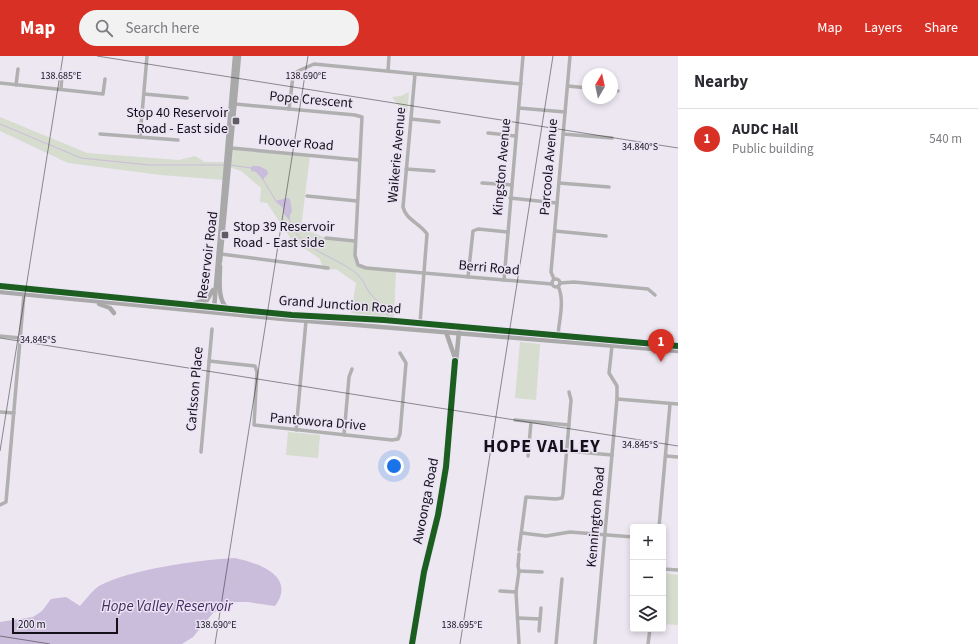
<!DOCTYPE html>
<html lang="en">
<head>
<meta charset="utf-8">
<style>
  body { margin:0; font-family:"Source Sans 3",sans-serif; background:#f2f2f3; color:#2b2b33 }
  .controls { position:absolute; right:12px; bottom:12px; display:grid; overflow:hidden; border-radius:4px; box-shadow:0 2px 6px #0003 }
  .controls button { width:36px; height:36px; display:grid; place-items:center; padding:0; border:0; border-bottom:1px solid #e1e1e2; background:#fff; color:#2b2b33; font:20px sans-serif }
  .compass { position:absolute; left:582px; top:12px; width:36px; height:36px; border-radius:50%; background:#fff; box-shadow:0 2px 6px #0003; rotate:9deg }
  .scale { position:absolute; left:12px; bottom:10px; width:106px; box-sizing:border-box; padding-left:4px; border:2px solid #131117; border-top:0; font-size:11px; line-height:14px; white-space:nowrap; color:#131117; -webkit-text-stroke:3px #ebe3f5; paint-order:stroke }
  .you { position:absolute; left:394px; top:410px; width:14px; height:14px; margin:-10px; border:3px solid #fff; border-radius:50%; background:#1a73e8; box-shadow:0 0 0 6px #1a73e833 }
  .badge { display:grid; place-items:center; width:26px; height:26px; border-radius:50%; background:#d93025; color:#fff; font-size:13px; font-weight:700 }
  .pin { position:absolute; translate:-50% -33px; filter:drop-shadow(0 1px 2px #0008) }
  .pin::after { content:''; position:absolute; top:21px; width:14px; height:12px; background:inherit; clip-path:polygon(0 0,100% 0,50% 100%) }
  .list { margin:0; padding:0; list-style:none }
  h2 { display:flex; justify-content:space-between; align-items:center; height:52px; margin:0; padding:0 16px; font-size:17px }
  h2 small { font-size:13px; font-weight:400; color:#7c7c81 }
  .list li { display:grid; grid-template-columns:26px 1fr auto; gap:12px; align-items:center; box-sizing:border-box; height:60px; padding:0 16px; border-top:1px solid #e1e1e2 }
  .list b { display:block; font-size:15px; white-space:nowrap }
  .list p { margin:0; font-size:13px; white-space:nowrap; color:#7c7c81 }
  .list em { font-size:13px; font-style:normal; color:#7c7c81 }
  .icon { flex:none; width:22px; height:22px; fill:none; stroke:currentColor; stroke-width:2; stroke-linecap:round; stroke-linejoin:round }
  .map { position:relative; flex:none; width:678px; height:588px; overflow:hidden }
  header { display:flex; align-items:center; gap:24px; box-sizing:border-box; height:56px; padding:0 20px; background:#d93025; color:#fff }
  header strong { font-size:19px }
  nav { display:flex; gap:22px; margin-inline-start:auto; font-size:14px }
  .search { width:280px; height:36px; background:#f2f2f3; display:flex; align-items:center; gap:10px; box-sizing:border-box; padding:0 14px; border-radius:22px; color:#7c7c81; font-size:15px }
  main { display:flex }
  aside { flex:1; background:#fff }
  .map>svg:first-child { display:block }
</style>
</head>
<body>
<header>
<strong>Map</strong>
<div class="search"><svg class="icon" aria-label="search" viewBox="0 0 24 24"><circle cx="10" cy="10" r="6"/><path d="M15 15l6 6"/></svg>Search here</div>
<nav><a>Map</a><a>Layers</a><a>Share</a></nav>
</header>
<main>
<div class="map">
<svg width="678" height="588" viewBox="0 0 678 588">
  <rect width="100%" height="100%" fill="#ece7f1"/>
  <g fill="#d6dcce">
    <polygon points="409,36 407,57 404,56 392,41 401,40"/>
    <polygon points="0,61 87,97 179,104 195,100 205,106 226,106 224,124 161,119 68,107 0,75"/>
    <polygon points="231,92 310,99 301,172 326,182 355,185 358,209 396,214 394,262 351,257 356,227 336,213 323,214 320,203 291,183 267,147 260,146 261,132 241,115 229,111"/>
    <polygon points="520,286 540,288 536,344 515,342"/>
    <polygon points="288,376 320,379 318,402 286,399"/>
    <polygon points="663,517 678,519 678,569 663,568"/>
  </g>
  <g fill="#cabcdb">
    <polygon points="253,110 259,110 267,114 268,118 264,122 264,125 256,116 251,115 251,111"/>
    <polygon points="287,142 290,143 292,155 290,159 290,165 283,157 283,152 275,145"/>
    <path d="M235,502C258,507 297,520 275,550L248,546H232L213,557L193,581L182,588H0V566L33,561L42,555L51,543L66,541L80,550C86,543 92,535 99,530C130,513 199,504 235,502Z"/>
  </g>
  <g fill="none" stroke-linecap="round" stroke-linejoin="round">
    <g stroke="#cabcdb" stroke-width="1">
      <polyline points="0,68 81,102 149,109 225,109"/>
      <polyline points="230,109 251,112"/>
      <polyline points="264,125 276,145"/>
      <path d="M290,165C299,194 336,200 357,218C363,223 365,230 369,236C376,244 383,250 388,260"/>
    </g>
    <g stroke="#b0b0b0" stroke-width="3.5">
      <polyline points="388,15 389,0"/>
      <path d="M415,18L403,151C406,164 420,167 427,178L420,267"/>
      <polyline points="0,27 103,38 105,23"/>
      <polyline points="16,29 18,13"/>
      <polyline points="568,30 588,32"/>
      <polyline points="61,33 62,18"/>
      <polyline points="612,34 618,35"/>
      <polyline points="144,38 187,42"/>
      <polyline points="235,48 355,59 362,61 355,199 358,209 366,212 552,228"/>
      <polyline points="519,52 565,56"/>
      <polyline points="289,53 293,20 298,15 314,8 521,28"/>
      <polyline points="411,63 439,66"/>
      <polyline points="488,77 516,80"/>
      <polyline points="100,78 178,84"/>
      <polyline points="563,78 612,82"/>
      <polyline points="140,81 147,0"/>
      <polyline points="231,92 359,104"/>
      <polyline points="406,113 434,115"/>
      <polyline points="482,127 512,129"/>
      <polyline points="559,127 609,131"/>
      <polyline points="307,140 357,145"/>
      <polyline points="510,142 557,147"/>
      <polyline points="555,175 606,180"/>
      <polyline points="326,182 355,185"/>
      <polyline points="221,198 328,212"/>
      <polyline points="468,221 473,175 478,173 508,176"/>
      <circle cx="556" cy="227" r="4"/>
      <polyline points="554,223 551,216 570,0"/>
      <polyline points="504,224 523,0"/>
      <polyline points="560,227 574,226 648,233 655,239"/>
      <path d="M558,279C559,265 565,244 558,230"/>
      <polyline points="0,280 20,282"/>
      <polyline points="209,305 255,310 257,316 254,369 392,384 398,383 400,378 406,307 400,297"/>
      <polyline points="617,343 678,348"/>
      <polyline points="0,356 14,357"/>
      <polyline points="515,364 569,369"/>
      <polyline points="296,374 306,265"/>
      <polyline points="344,379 349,321 352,313"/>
      <polyline points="567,395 612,399"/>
      <polyline points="201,396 212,273"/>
      <polyline points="528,400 531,366"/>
      <polyline points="666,400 678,401"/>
      <polyline points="0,449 6,446 24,238"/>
      <polyline points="659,471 670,348"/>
      <polyline points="522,477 546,480 570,476 633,481"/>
      <polyline points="519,494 526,441 556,443 562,442 563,438 571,344 569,336"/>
      <polyline points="519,498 518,510 519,515 516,536 519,588"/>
      <polyline points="663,513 678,514"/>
      <polyline points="519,515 542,516"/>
      <polyline points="500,535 516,536"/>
      <polyline points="518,562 540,563"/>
      <polyline points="539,575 541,552"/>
      <polyline points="556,588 562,523"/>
      <polyline points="595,588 617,343 617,330 609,317 612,290"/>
      <polyline points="648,588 650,573"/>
    </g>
    <g stroke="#aaa9aa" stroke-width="4.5">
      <polyline points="220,206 239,0"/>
      <path d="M220,210C220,223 217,243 227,252"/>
      <polyline points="0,230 292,259 384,264 678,290"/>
      <polyline points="0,236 283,263 678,295"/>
      <polyline points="195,247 207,244 213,234"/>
      <polyline points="99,248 110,252 114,257"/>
      <polyline points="214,253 235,0"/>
      <polyline points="446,276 455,302"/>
      <polyline points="412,588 424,516 438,459 446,411 459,275"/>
    </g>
    <defs>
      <g id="cycleway">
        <polyline points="0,230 292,259 384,264 678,290"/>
        <polyline points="412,588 424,516 438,459 446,411 455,305"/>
      </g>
    </defs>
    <use href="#cycleway" stroke="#ebe3f5" stroke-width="8"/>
    <use href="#cycleway" stroke="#1b5e20" stroke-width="6"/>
  </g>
  <path fill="none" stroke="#131117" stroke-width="1" stroke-opacity="0.45" d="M97,0L678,92M0,282L678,390M0,395L63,0M0,580L50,588M215,588L308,0M460,588L553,0"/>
  <g fill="#5f5c63" stroke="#ebe3f5" stroke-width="1.5">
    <rect x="232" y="61" width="8" height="8" rx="2"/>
    <rect x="221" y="175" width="8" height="8" rx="2"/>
  </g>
  <g text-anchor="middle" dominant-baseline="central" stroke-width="3" stroke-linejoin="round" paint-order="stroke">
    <g font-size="14" fill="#131117" stroke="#ebe3f5">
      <text transform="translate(311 44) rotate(5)">Pope Crescent</text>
      <text transform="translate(296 87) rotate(5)">Hoover Road</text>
      <text transform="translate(397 99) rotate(-85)">Waikerie Avenue</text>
      <text transform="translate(502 111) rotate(-85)">Kingston Avenue</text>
      <text transform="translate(549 111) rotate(-85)">Parcoola Avenue</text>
      <text transform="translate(208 199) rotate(-83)">Reservoir Road</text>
      <text transform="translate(489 212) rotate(5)">Berri Road</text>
      <text transform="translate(340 249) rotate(4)">Grand Junction Road</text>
      <text transform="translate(195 333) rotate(-85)">Carlsson Place</text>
      <text transform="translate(318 366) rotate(5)">Pantowora Drive</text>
      <text transform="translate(426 445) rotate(-79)">Awoonga Road</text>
      <text transform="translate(596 461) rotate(-85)">Kennington Road</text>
    </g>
    <g font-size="14" fill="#131117" stroke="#ebe3f5" text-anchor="end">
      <text x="228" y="57">Stop 40 Reservoir<tspan x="228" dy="16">Road - East side</tspan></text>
      <text x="233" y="171" text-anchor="start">Stop 39 Reservoir<tspan x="233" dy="16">Road - East side</tspan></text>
    </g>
    <g font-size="15" font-style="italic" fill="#442a5e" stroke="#ebe3f5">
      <text x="167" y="550">Hope Valley Reservoir</text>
    </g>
    <g font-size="18" font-weight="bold" letter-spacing="1" fill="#131117" stroke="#ebe3f5">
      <text x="542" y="390">HOPE VALLEY</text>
    </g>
  </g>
  <g font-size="10" text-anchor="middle" fill="#131117" stroke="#ebe3f5" stroke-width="3" stroke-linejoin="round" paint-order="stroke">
    <text x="61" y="23">138.685°E</text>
    <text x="306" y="23">138.690°E</text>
    <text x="640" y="94">34.840°S</text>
    <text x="38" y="287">34.845°S</text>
    <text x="640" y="392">34.845°S</text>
    <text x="216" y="572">138.690°E</text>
    <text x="462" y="572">138.695°E</text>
  </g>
</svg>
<div class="controls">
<button>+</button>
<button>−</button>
<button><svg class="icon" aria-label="layers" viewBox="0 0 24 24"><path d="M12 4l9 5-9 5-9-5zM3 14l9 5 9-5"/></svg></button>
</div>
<svg class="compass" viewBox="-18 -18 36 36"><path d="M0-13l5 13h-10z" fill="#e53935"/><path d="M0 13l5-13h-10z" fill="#7c7c81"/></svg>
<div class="scale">200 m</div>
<div class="you"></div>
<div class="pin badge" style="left:661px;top:306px">1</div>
</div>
<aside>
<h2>Nearby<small></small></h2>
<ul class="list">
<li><span class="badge">1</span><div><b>AUDC Hall</b><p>Public building</p></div><em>540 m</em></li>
</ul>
</aside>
</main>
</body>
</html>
